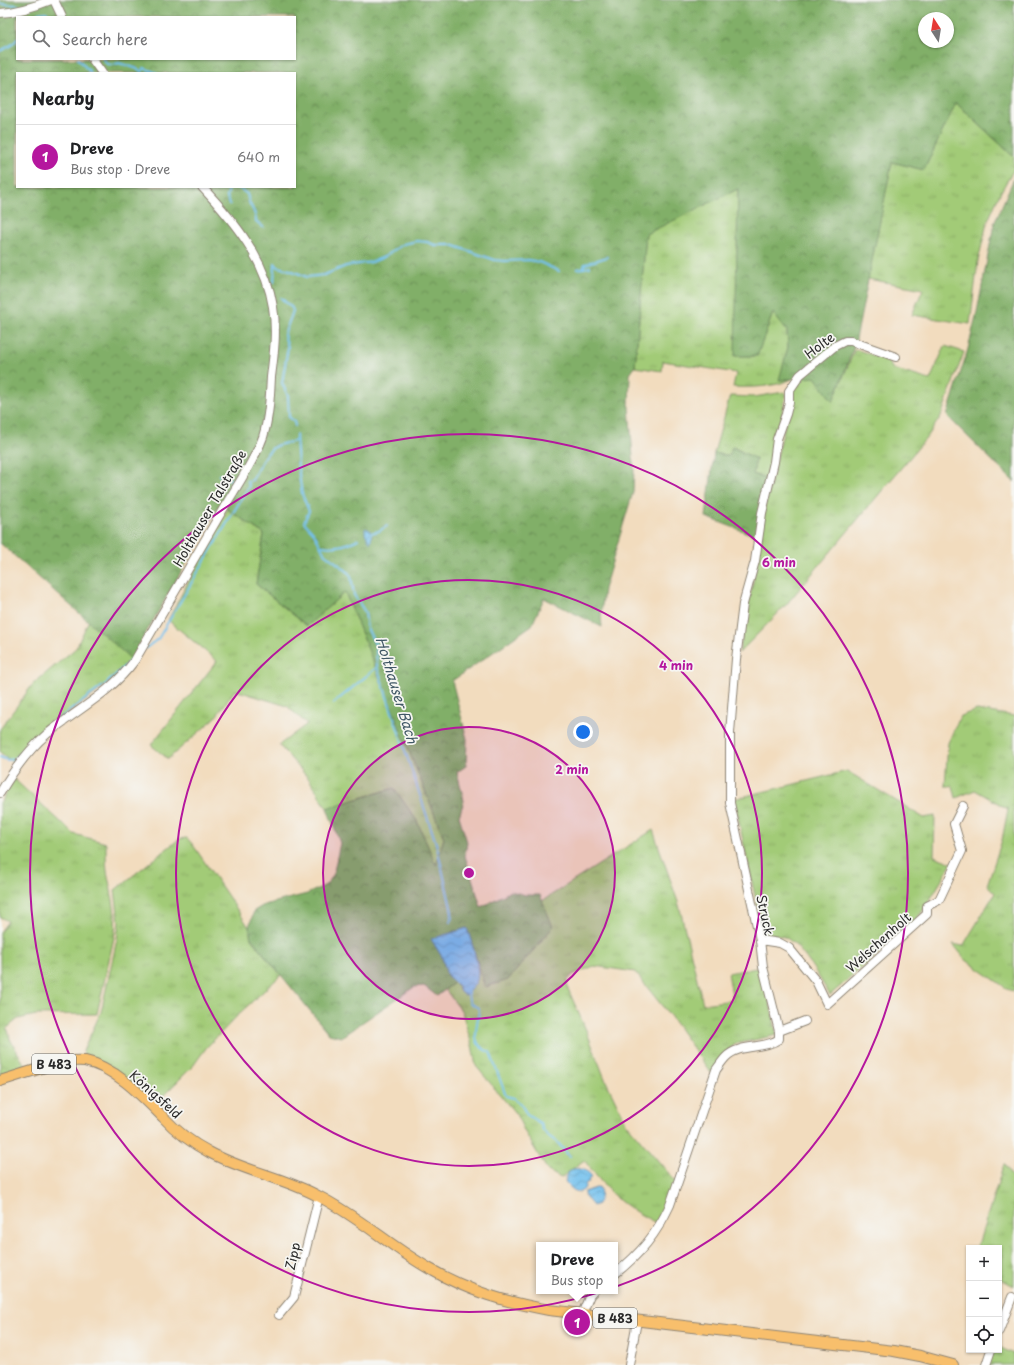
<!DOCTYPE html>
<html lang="en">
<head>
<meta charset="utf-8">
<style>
  body { margin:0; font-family:"Playpen Sans",sans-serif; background:#f6f6f6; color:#202124 }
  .controls { position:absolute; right:12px; bottom:12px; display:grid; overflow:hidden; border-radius:0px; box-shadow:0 1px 3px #0004 }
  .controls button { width:36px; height:36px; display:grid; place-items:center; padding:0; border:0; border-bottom:1px solid #e0e0e0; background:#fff; color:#202124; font:20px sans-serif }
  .compass { position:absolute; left:918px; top:12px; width:36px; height:36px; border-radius:50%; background:#fff; box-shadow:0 1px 3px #0004; rotate:348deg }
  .you { position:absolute; left:583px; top:732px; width:14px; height:14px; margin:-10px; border:3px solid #fff; border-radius:50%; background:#1a73e8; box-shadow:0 0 0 6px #1a73e833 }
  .badge { display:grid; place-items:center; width:26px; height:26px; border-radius:50%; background:#b5179e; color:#fff; font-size:13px; font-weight:700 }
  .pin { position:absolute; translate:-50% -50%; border:2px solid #fff; box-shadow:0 1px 4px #0006 }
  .popup { position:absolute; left:536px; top:1242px; width:82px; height:52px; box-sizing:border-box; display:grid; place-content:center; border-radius:0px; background:#fff; filter:drop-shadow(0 1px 3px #0005); font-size:13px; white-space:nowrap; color:#757577 }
  .popup b { font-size:15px; color:#202124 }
  .popup::after { content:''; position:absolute; left:50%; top:100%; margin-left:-8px; border:8px solid transparent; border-top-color:#fff }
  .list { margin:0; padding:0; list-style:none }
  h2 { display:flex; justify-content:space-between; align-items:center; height:52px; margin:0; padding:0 16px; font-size:17px }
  h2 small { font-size:13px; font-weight:400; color:#757577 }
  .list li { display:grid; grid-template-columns:26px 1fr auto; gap:12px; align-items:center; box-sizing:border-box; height:64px; padding:0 16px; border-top:1px solid #e0e0e0 }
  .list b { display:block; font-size:15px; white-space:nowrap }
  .list p { margin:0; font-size:13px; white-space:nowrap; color:#757577 }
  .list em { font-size:13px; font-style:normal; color:#757577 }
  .icon { flex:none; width:22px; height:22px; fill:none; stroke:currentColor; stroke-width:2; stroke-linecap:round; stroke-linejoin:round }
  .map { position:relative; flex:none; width:1014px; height:1365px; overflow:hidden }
  .search { position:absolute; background:#fff; box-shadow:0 1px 3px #0004; left:16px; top:16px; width:280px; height:44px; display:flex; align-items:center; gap:10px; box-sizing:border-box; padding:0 14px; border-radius:0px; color:#757577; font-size:15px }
  .panel { position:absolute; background:#fff; box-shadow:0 1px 3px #0004; left:16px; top:72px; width:280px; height:116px; border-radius:0px }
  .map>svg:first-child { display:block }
</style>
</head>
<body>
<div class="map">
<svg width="1014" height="1365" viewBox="0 0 1014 1365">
  <defs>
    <pattern id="grass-tufts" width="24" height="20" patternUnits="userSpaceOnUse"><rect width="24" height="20" fill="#a2cb77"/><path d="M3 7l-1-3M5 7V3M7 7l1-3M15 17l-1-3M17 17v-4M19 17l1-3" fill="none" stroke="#8cae67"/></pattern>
    <pattern id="forest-crowns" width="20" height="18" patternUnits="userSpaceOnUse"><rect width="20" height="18" fill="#81af68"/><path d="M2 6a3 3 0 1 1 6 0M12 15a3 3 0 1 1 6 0" fill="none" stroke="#6a8f56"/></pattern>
    <pattern id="water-waves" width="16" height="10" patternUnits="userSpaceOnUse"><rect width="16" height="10" fill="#73c1ee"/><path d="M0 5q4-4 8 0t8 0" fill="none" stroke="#5f9dc1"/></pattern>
  </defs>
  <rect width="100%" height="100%" fill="#f6f6f2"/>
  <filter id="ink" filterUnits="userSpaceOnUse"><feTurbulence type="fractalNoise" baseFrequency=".025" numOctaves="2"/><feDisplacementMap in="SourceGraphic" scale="8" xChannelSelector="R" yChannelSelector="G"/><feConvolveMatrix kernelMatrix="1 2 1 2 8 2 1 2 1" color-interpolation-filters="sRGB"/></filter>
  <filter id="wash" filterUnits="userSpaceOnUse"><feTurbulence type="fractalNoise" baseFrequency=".012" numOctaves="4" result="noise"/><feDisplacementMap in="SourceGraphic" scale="16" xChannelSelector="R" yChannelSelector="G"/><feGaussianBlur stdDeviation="0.9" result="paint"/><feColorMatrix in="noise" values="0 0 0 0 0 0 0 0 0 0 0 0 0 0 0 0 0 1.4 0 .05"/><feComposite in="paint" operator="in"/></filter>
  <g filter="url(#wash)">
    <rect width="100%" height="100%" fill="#f2dcbe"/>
    <g fill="url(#grass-tufts)" stroke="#667b51">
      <polygon points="956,103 1014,157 1014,169 1000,193 987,223 978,261 970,324 912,315 923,289 868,279 892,162 924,170"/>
      <path d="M738,189L736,356H757L773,313L787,331L788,347L780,380L792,379C776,387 751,388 733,387L736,373L663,361L662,371L635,367L646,233Z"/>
      <polygon points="945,346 964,352 941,416 928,436 785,606 739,653 758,557 765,506 795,384 804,377 815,376 833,401 855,349 887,360 893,369 930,380"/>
      <polygon points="784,392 786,396 772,464 767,480 753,474 756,459 733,447 729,456 714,453 730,396 754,397"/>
      <polygon points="227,509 264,534 256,584 307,626 345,592 444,838 436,866 417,821 394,788 327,808 309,779 279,745 307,724 287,706 235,690 215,718 168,759 151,745 217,661 168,620"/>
      <polygon points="89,620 131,659 115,679 33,739 13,763 0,752 0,729 33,684 76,648"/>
      <polygon points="977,710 1014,716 1014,991 1009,990 966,960 953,944 963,946 995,893 987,885 1002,840 1008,809 975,790 956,798 953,786 945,786 948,743 960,716"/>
      <path d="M847,771L924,818L935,816L934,856L952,863L925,908L910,927L830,995C821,981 800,943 784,937C778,935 770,935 763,933L734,799Z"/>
      <path d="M14,779L74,834L106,843C106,853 106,862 107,871C111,893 117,911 115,933L97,1014L36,1015L18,1019L6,1029L8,1030L10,1039L27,1069L0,1076V932L8,921L0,917V803Z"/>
      <path d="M653,830L679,905L703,1004L733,1000L728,973L762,967L777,1035L735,1044L723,1055L711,1073L671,1017L635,972L594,966L572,975L567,981L568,989L586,1030L605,1079L626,1123L676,1182L658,1224C645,1217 631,1210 619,1200C605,1188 595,1174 584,1160L561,1178L548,1171L526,1134L516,1114L476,1066L472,1045L462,1012L445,989L455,982L460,992C478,985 475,985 478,968L485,987L508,980L553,927L542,901Z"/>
      <polygon points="187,838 193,845 249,927 251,939 281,975 242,1011 206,1048 193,1066 156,1103 104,1064 84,1055 83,1051 101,1012 117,939 119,922 115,890 179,839"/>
      <polygon points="1004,1164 1014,1180 1014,1286 999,1278 999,1248 977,1248"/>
      <polygon points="999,1347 1014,1354 1014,1365 988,1365 992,1350 999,1350"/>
    </g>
    <g fill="url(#forest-crowns)" stroke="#566d4a" fill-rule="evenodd">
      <path d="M0,0H1014V157L956,103L924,170L892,162L855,344L833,402L815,377L779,380L788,347L787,331L773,313L757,356H735L738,189L646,234L635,367L630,374L629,407L634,470L633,492L604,589L601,616L602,627L544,598L532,625L452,681L467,739L466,766L457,772L464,801L459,816L467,842L465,856L481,907L511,891L525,895H540L553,927L508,980L485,987L467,928L432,939L442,957L447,975L455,982L437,996L424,986L414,987L341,1037L329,1034L251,938L249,927L254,911L264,905L307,894L326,885L333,876L340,843L327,808L394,788L417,821L436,865L444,838L345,592L307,626L256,584L264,534L220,504L131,659L0,543ZM17,17H295V59H17ZM924,18H948V42H924ZM17,73H295V187H17Z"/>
      <polygon points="1014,178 1014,482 947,416 968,349 977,312 994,224"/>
      <polygon points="732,447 756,459 753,474 767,480 756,536 706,517 714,453 729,456"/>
    </g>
    <g fill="url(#water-waves)" stroke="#4f768c">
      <path d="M365,528L370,530C372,535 372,539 370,543L365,533Z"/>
      <path d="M467,928C471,941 482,970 476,983C474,986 469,991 466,995H464L460,992L458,986L447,975L442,957L431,939Z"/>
      <path d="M573,1169C581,1168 588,1170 592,1177L588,1180L589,1182L586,1183C585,1185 585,1188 584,1189C578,1197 568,1186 565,1181L568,1173Z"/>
      <path d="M599,1187C602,1191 600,1199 598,1204L593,1206L584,1195V1192Z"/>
    </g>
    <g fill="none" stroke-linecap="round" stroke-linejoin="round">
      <g stroke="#73c1ee" stroke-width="2">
        <polyline points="0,4 18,5"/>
        <polyline points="34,17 39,13 46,12 51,17"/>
        <path d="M0,51C7,47 13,46 17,39"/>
        <polyline points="78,59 91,73"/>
        <polyline points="103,59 107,64 112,65 119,63 138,69 142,72 144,68 157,73"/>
        <polyline points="229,187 227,197 230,204"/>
        <path d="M237,187L247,194C248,197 249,203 251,206C254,212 256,214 256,221L263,227"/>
        <polyline points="275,263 278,267 290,270 307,277 324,275 346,266 372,262 384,257 403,244 417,241 427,242 435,245 452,245 495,260 504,261 529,260 539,262 559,271"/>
        <polyline points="583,268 585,264 607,257"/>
        <polyline points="577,269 590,267"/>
        <polyline points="274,282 275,264"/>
        <polyline points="281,298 292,308 293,311 284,335 288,347 282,383 288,396 289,417 294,421 295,426"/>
        <polyline points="296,435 298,468 302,494 309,511 304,522 314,533 324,553 347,571 351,576 354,595 365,612 367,628 376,646 377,667 436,843 452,912 451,922"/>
        <polyline points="219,475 234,481"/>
        <polyline points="371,533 379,531 387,526"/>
        <path d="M322,546C334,548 347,545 358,539"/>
        <path d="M146,648L158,639L249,486L247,481L252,480C258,469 265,450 278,445C284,443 291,444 296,440"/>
        <polyline points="334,703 376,668"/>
        <polyline points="0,757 7,760 15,759 44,730 107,683 131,660"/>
        <path d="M468,993C469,1004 469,1003 479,1008C479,1024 467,1045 490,1052L506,1096L514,1098L516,1101L521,1104L527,1115L540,1123L543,1130L547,1135L558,1143L570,1157"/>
      </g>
    </g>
  </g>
  <g filter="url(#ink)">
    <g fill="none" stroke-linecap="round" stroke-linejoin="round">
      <defs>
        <g id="minor">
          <polyline points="54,0 62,17"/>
          <path d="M0,13C18,12 34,7 51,0"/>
          <polyline points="92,59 102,73"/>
          <path d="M0,793C13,771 27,751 47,734C78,709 111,693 135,660C164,610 193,561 222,511C235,489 255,460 263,437C269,418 270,397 271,377C274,354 277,330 273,307C266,260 234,221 202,187"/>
          <polyline points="760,940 780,943 789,948 816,981 827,1004 927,914 927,906 939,900 962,851 954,824 963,806"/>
          <polyline points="779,1031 805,1021"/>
          <path d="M615,1274C641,1253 656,1235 670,1205L716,1070C719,1066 722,1061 726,1057C740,1043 764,1050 779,1039V1031L763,967L760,940L730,803V733L736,659L743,604L755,561L762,513L774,462L777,439L786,414L789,402V391L800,375L835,346L845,341H851L896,357"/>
          <polyline points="582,1314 590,1295 594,1291"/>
          <polyline points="279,1315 294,1297 319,1196"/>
          <polyline points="999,1331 1012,1297"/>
          <polyline points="629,1365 637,1321"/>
          <polyline points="986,1365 991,1350"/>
        </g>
        <path id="major" d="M0,1081L61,1062C69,1061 77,1060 85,1061C115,1067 143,1097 163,1117C176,1131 192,1143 209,1152C243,1171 283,1177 318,1196C358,1216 391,1247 430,1269C468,1291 505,1302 549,1310L894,1351L920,1356L953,1365"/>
      </defs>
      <use href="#minor" stroke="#8e8474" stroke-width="10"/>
      <use href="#major" stroke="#8e8474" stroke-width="12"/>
      <use href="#minor" stroke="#fff" stroke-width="8"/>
      <use href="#major" stroke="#f8bf6c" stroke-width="10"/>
    </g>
  </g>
  <circle cx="469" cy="873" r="146" fill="#b5179e" fill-opacity=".12"/>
  <g fill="none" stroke="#b5179e" stroke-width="2">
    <circle cx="469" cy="873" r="146"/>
    <circle cx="469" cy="873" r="293"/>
    <circle cx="469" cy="873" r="439"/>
  </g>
  <g text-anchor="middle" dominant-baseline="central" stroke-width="3.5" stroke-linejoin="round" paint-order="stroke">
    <g fill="#f6f6f2" stroke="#686867" stroke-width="1">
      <rect x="32" y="1054" width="44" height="20" rx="3"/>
      <rect x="593" y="1308" width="44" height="20" rx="3"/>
    </g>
    <g font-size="12" font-weight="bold" fill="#2b2b2b">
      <text x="54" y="1064">B 483</text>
      <text x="615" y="1318">B 483</text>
    </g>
    <g font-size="13" fill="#2b2b2b" stroke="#f6f6f2">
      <text transform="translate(819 345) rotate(-37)">Holte</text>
      <text transform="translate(209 508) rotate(-60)">Holthauser Talstraße</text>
      <text transform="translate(766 915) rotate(78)">Struck</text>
      <text transform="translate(878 942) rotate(-42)">Welschenholt</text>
      <text transform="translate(156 1094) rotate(42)">Königsfeld</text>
      <text transform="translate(292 1256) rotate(-77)">Zipp</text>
    </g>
    <g font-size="14" font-style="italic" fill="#415866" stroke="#f6f6f2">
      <text transform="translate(397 690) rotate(73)">Holthauser Bach</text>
    </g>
  </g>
  <circle cx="469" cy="873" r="6" fill="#b5179e" stroke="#f6f6f2" stroke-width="2"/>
  <g font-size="12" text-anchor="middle" font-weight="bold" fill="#b5179e" stroke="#f6f6f2" stroke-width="3.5" stroke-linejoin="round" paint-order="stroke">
    <text x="779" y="567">6 min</text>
    <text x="676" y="670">4 min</text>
    <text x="572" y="774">2 min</text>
  </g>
</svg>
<div class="controls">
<button>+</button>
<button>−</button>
<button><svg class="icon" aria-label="locate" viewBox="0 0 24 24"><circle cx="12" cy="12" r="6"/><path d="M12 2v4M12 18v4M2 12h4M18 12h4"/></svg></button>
</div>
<svg class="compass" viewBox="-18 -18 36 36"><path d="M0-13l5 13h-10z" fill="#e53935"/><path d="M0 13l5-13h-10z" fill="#757577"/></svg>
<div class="you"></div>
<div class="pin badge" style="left:577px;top:1322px">1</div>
<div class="popup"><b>Dreve</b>Bus stop</div>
<div class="search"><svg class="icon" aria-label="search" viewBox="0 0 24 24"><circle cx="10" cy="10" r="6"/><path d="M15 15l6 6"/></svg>Search here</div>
<section class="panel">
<h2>Nearby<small></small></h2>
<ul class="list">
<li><span class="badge">1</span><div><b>Dreve</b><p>Bus stop · Dreve</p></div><em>640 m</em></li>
</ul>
</section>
</div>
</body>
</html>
